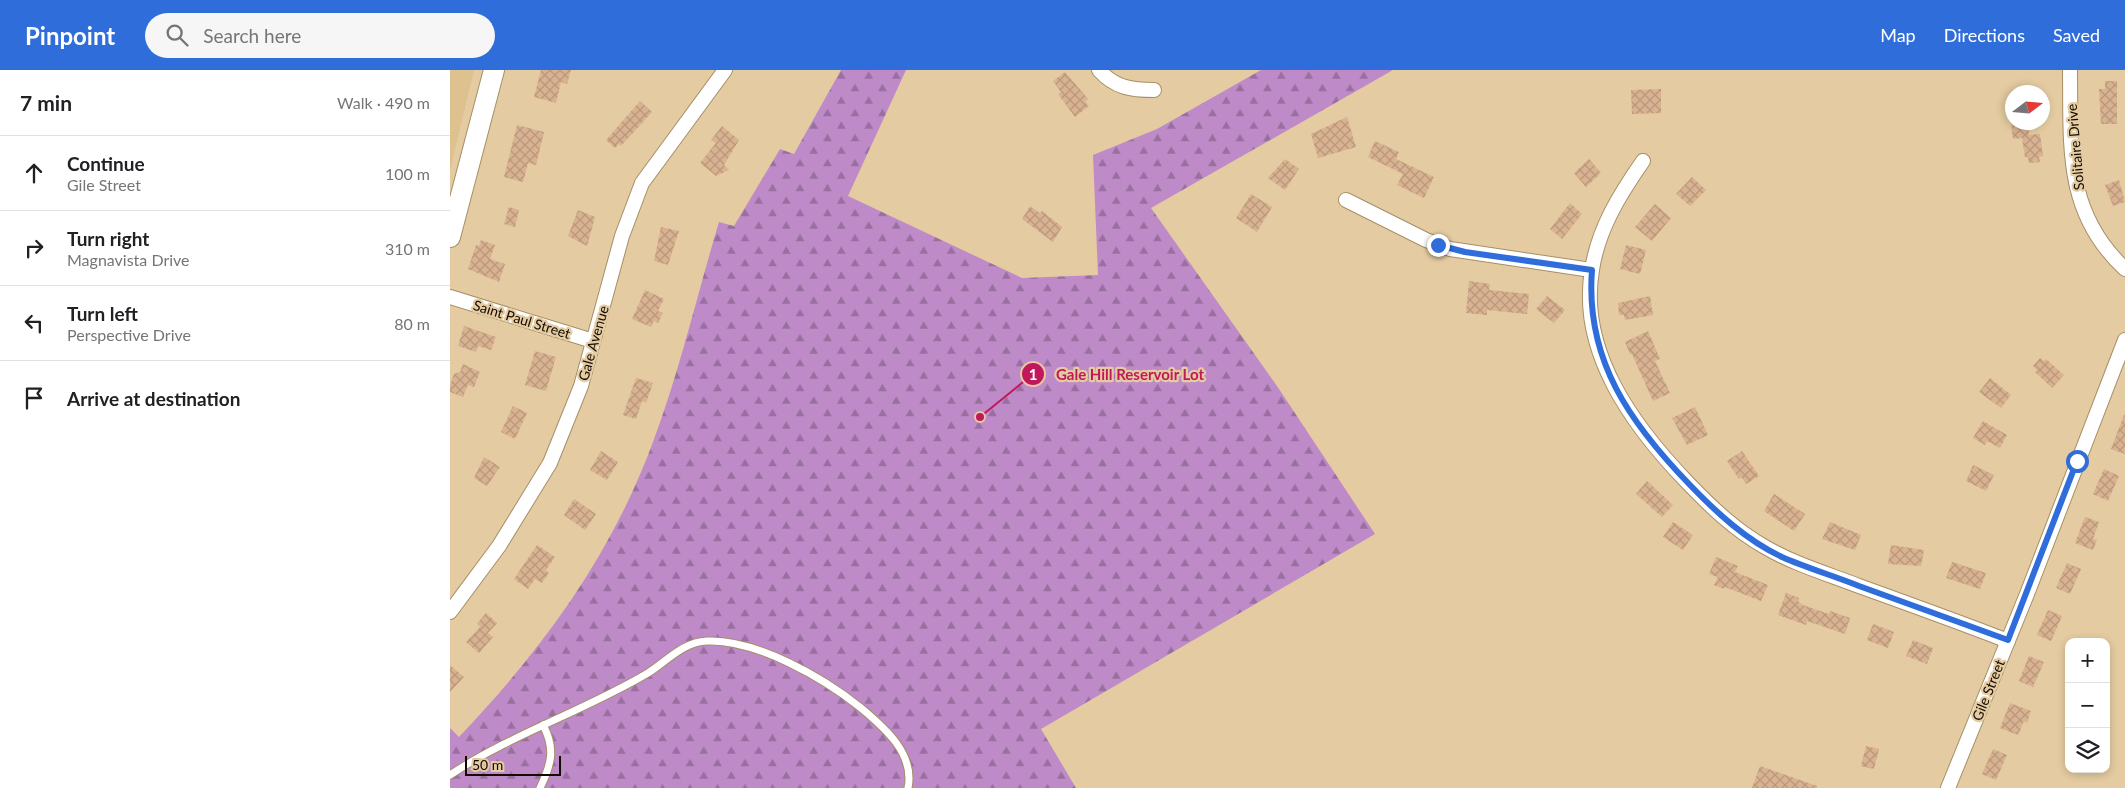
<!DOCTYPE html>
<html lang="en">
<head>
<meta charset="utf-8">
<style>
  body { margin:0; font-family:Lato,sans-serif; background:#f6f6f6; color:#202124 }
  .controls { position:absolute; right:15px; bottom:15px; display:grid; overflow:hidden; border-radius:10px; box-shadow:0 2px 8px #0003 }
  .controls button { width:45px; height:45px; display:grid; place-items:center; padding:0; border:0; border-bottom:1px solid #e0e0e0; background:#fff; color:#202124; font:25px sans-serif }
  .compass { position:absolute; left:1555px; top:15px; width:45px; height:45px; border-radius:50%; background:#fff; box-shadow:0 2px 8px #0003; rotate:74deg }
  .scale { position:absolute; left:15px; bottom:12px; width:96px; box-sizing:border-box; padding-left:5px; border:2px solid #130a00; border-top:0; font-size:14px; line-height:18px; white-space:nowrap; color:#130a00; -webkit-text-stroke:4px #e4cba1; paint-order:stroke }
  .stop { position:absolute; width:15px; height:15px; margin:-11px; border:4px solid #2f6ddb; border-radius:50%; background:#fff }
  .stop.end { background:#2f6ddb; border-color:#fff; box-shadow:0 1px 5px #0008 }
  .list { margin:0; padding:0; list-style:none }
  h2 { display:flex; justify-content:space-between; align-items:center; height:65px; margin:0; padding:0 20px; font-size:21px }
  h2 small { font-size:16px; font-weight:400; color:#757577 }
  .list li { display:grid; grid-template-columns:32px 1fr auto; gap:15px; align-items:center; box-sizing:border-box; height:75px; padding:0 20px; border-top:1px solid #e0e0e0 }
  .list b { display:block; font-size:19px; white-space:nowrap }
  .list p { margin:0; font-size:16px; white-space:nowrap; color:#757577 }
  .list em { font-size:16px; font-style:normal; color:#757577 }
  .icon { flex:none; width:28px; height:28px; fill:none; stroke:currentColor; stroke-width:2; stroke-linecap:round; stroke-linejoin:round }
  .map { position:relative; flex:none; width:1675px; height:718px; overflow:hidden }
  header { display:flex; align-items:center; gap:30px; box-sizing:border-box; height:70px; padding:0 25px; background:#2f6ddb; color:#fff }
  header strong { font-size:24px }
  nav { display:flex; gap:28px; margin-inline-start:auto; font-size:18px }
  .search { width:350px; height:45px; background:#f6f6f6; display:flex; align-items:center; gap:12px; box-sizing:border-box; padding:0 18px; border-radius:28px; color:#757577; font-size:19px }
  main { display:flex }
  aside { flex:1; background:#fff }
  .map>svg:first-child { display:block }
</style>
</head>
<body>
<header>
<strong>Pinpoint</strong>
<div class="search"><svg class="icon" aria-label="search" viewBox="0 0 24 24"><circle cx="10" cy="10" r="6"/><path d="M15 15l6 6"/></svg>Search here</div>
<nav><a>Map</a><a>Directions</a><a>Saved</a></nav>
</header>
<main>
<aside>
<h2>7 min<small>Walk · 490 m</small></h2>
<ul class="list">
<li><svg class="icon" aria-label="ahead" viewBox="0 0 24 24"><path d="M12 20V5M6 11l6-6 6 6"/></svg><div><b>Continue</b><p>Gile Street</p></div><em>100 m</em></li>
<li><svg class="icon" aria-label="right" viewBox="0 0 24 24"><path d="M7 20v-9h11M14 6l5 5-5 5"/></svg><div><b>Turn right</b><p>Magnavista Drive</p></div><em>310 m</em></li>
<li><svg class="icon" aria-label="left" viewBox="0 0 24 24"><path d="M17 20v-9H6M10 6l-5 5 5 5"/></svg><div><b>Turn left</b><p>Perspective Drive</p></div><em>80 m</em></li>
<li><svg class="icon" aria-label="arrive" viewBox="0 0 24 24"><path d="M6 21V4h12l-3 4 3 4H6"/></svg><div><b>Arrive at destination</b></div></li>
</ul>
</aside>
<div class="map">
<svg width="1675" height="718" viewBox="0 0 1675 718">
  <defs>
    <pattern id="forest-firs" width="22" height="20" patternUnits="userSpaceOnUse" patternTransform="scale(1.25)"><rect width="22" height="20" fill="#be8ac8"/><path d="M5 1l3.5 6h-7zM16 11l3.5 6h-7z" fill="#996fa0"/></pattern>
    <pattern id="building-cross-hatch" width="8" height="8" patternUnits="userSpaceOnUse" patternTransform="scale(1.25)"><rect width="8" height="8" fill="#d9b292"/><path d="M0 0l8 8M0 8l8-8" fill="none" stroke="#b9987c"/></pattern>
  </defs>
  <rect width="100%" height="100%" fill="#e4cba1"/>
  <polygon fill="#ddc18f" points="0,0 24,0 0,100"/>
  <path fill="url(#forest-firs)" d="M391,0H456L398,126L572,208L648,205L643,85L707,59L811,0H943L701,138L829,319L925,464L591,659L626,718H0V658L9,667C92,580 161,486 203,372C230,300 247,225 269,152L284,156L330,79L344,84Z"/>
  <g fill="url(#building-cross-hatch)">
    <polygon points="91,0 121,0 117,14 111,12 106,33 84,27"/>
    <polygon points="615,2 638,29 635,32 639,36 625,47 608,24 611,22 603,11"/>
    <polygon points="1655,11 1667,11 1667,54 1651,54 1649,19 1655,19"/>
    <polygon points="1211,19 1211,43 1182,44 1181,20"/>
    <polygon points="190,31 202,42 171,76 169,74 165,78 156,70"/>
    <polygon points="897,47 906,77 868,88 861,64"/>
    <polygon points="1561,52 1578,52 1579,65 1590,64 1593,86 1589,87 1590,92 1579,93 1578,87 1575,87 1572,68 1563,69"/>
    <polygon points="67,55 94,62 86,95 78,93 73,112 54,107"/>
    <polygon points="272,56 289,70 274,95 279,100 266,106 250,93 266,73 261,70"/>
    <polygon points="925,71 949,82 946,89 984,107 974,128 947,115 953,104 918,87"/>
    <polygon points="835,89 849,99 835,120 818,108"/>
    <polygon points="1139,89 1151,103 1136,117 1124,103"/>
    <polygon points="1242,107 1256,120 1240,136 1226,124"/>
    <polygon points="1669,110 1675,132 1663,136 1655,115"/>
    <polygon points="801,124 822,137 807,162 786,148"/>
    <polygon points="1120,133 1132,144 1112,169 1100,159"/>
    <polygon points="1205,134 1221,148 1202,171 1185,157"/>
    <polygon points="580,136 590,143 592,141 612,157 603,172 572,149"/>
    <polygon points="59,137 69,140 65,157 54,154"/>
    <polygon points="128,140 145,147 137,176 118,166"/>
    <polygon points="211,157 229,161 218,195 204,191"/>
    <polygon points="31,170 45,175 40,189 55,194 49,212 18,199 26,175 29,176"/>
    <polygon points="1176,175 1196,180 1190,204 1170,199"/>
    <polygon points="1019,211 1040,214 1039,220 1079,224 1077,244 1037,240 1037,245 1016,243"/>
    <polygon points="195,220 214,229 208,241 213,243 208,253 204,251 201,257 182,249"/>
    <polygon points="1097,226 1115,240 1104,253 1086,239"/>
    <polygon points="1200,226 1203,245 1175,250 1174,245 1169,245 1168,233"/>
    <polygon points="14,256 46,267 41,280 28,276 26,282 8,276"/>
    <polygon points="1198,261 1210,289 1205,291 1220,323 1203,331 1182,284 1180,284 1175,272"/>
    <polygon points="85,281 106,287 96,321 75,315"/>
    <polygon points="1590,288 1594,291 1596,289 1614,305 1602,318 1585,302 1587,300 1583,296"/>
    <polygon points="13,294 30,302 24,317 18,315 13,327 0,322 0,315 4,304 10,302"/>
    <polygon points="186,308 203,313 196,333 192,331 186,349 173,345"/>
    <polygon points="1540,308 1561,325 1551,338 1529,322"/>
    <polygon points="63,336 77,343 65,369 51,362"/>
    <polygon points="1245,337 1258,365 1237,375 1222,348"/>
    <polygon points="1674,345 1675,345 1675,384 1661,379"/>
    <polygon points="1533,351 1557,365 1550,378 1537,371 1535,375 1523,368"/>
    <polygon points="151,381 168,392 157,410 140,400"/>
    <polygon points="1292,381 1309,406 1296,414 1291,407 1289,409 1277,391"/>
    <polygon points="34,387 50,397 37,416 24,408"/>
    <polygon points="1523,395 1544,405 1536,421 1516,411"/>
    <polygon points="1654,399 1669,406 1658,431 1643,424"/>
    <polygon points="1197,411 1223,435 1212,447 1186,424"/>
    <polygon points="1324,424 1355,444 1344,461 1314,441"/>
    <polygon points="124,429 146,444 135,460 114,445"/>
    <polygon points="1635,447 1649,452 1643,469 1647,470 1643,480 1625,473"/>
    <polygon points="1223,452 1243,465 1233,480 1213,467"/>
    <polygon points="1380,452 1411,465 1405,480 1372,469"/>
    <polygon points="87,475 105,487 96,500 99,503 92,513 85,509 78,519 64,509"/>
    <polygon points="1441,475 1474,480 1471,496 1438,494"/>
    <polygon points="1266,487 1288,496 1285,502 1318,515 1311,531 1275,517 1274,519 1264,515 1268,507 1259,504"/>
    <polygon points="1502,492 1536,503 1530,519 1496,508"/>
    <polygon points="1617,493 1631,499 1620,524 1606,518"/>
    <polygon points="1336,523 1349,528 1348,531 1353,535 1379,544 1380,541 1400,548 1395,564 1357,551 1356,555 1328,545"/>
    <polygon points="1598,540 1612,546 1601,571 1587,565"/>
    <polygon points="36,543 47,553 38,563 43,567 29,583 16,572 30,557 27,554"/>
    <polygon points="1423,554 1444,562 1438,578 1417,570"/>
    <polygon points="1463,570 1483,578 1477,594 1456,586"/>
    <polygon points="1579,586 1594,592 1583,617 1569,611"/>
    <polygon points="0,595 14,607 0,622"/>
    <polygon points="1560,633 1581,641 1577,653 1574,651 1568,665 1550,658"/>
    <polygon points="1416,676 1429,679 1424,699 1411,696"/>
    <polygon points="1543,679 1557,685 1546,710 1532,704"/>
    <polygon points="1310,696 1367,716 1366,718 1302,718"/>
  </g>
  <g fill="none" stroke-linecap="round" stroke-linejoin="round">
    <defs>
      <g id="lane">
        <path d="M0,705C62,664 134,641 198,603C217,591 233,572 257,571C306,569 374,608 411,638C435,658 465,684 458,718"/>
        <path d="M90,718C101,695 106,679 93,655"/>
      </g>
      <g id="street">
        <path d="M649,0C665,18 682,20 704,20"/>
        <path d="M1620,0C1621,77 1614,142 1675,199"/>
        <path d="M1193,91C1170,124 1148,159 1142,200C1128,282 1184,357 1237,412C1261,437 1285,460 1315,477C1344,494 1378,504 1409,516C1459,534 1509,552 1558,571"/>
        <polyline points="896,130 976,170 1000,179 1141,200"/>
        <polyline points="0,227 143,271"/>
        <polyline points="0,542 49,476 100,393 131,316 172,166 192,113 275,0"/>
        <polyline points="1498,718 1577,524 1675,270"/>
      </g>
      <polyline id="secondary" points="0,167 44,0"/>
    </defs>
    <use href="#lane" stroke="#a68f67" stroke-width="9"/>
    <use href="#street" stroke="#a68f67" stroke-width="16"/>
    <use href="#secondary" stroke="#a68f67" stroke-width="22"/>
    <use href="#lane" stroke="#fff" stroke-width="7"/>
    <use href="#street" stroke="#fff" stroke-width="14"/>
    <use href="#secondary" stroke="#fff" stroke-width="20"/>
  </g>
  <g fill="none" stroke-linecap="round" stroke-linejoin="round">
    <path stroke="#2f6ddb" stroke-width="6" d="M988,175L1015,182L1142,200C1135,290 1180,353 1240,415C1267,443 1296,470 1332,487C1357,498 1384,506 1409,516C1459,534 1509,552 1558,570L1627,391"/>
  </g>
  <g text-anchor="middle" dominant-baseline="central" stroke-width="4.5" stroke-linejoin="round" paint-order="stroke">
    <g font-size="14" fill="#130a00" stroke="#e4cba1">
      <text transform="translate(1625 77) rotate(-95)">Solitaire Drive</text>
      <text transform="translate(72 249) rotate(17)">Saint Paul Street</text>
      <text transform="translate(143 273) rotate(-74)">Gale Avenue</text>
      <text transform="translate(1538 620) rotate(-68)">Gile Street</text>
    </g>
  </g>
  <path fill="none" stroke="#c2185b" stroke-width="2" d="M530 347L583 304"/>
  <g fill="#c2185b" stroke="#e4cba1" stroke-width="2">
    <circle cx="530" cy="347" r="5"/>
    <circle cx="583" cy="304" r="12"/>
  </g>
  <g font-size="15" text-anchor="middle" font-weight="bold" fill="#fff">
    <text x="583" y="310">1</text>
  </g>
  <g font-size="15" text-anchor="middle" font-weight="bold" fill="#c2185b" stroke="#e4cba1" stroke-width="4.5" stroke-linejoin="round" paint-order="stroke">
    <text x="680" y="310">Gale Hill Reservoir Lot</text>
  </g>
</svg>
<div class="controls">
<button>+</button>
<button>−</button>
<button><svg class="icon" aria-label="layers" viewBox="0 0 24 24"><path d="M12 4l9 5-9 5-9-5zM3 14l9 5 9-5"/></svg></button>
</div>
<svg class="compass" viewBox="-18 -18 36 36"><path d="M0-13l5 13h-10z" fill="#e53935"/><path d="M0 13l5-13h-10z" fill="#757577"/></svg>
<div class="scale">50 m</div>
<div class="stop" style="left:1627px;top:391px"></div>
<div class="stop end" style="left:988px;top:175px"></div>
</div>
</main>
</body>
</html>
